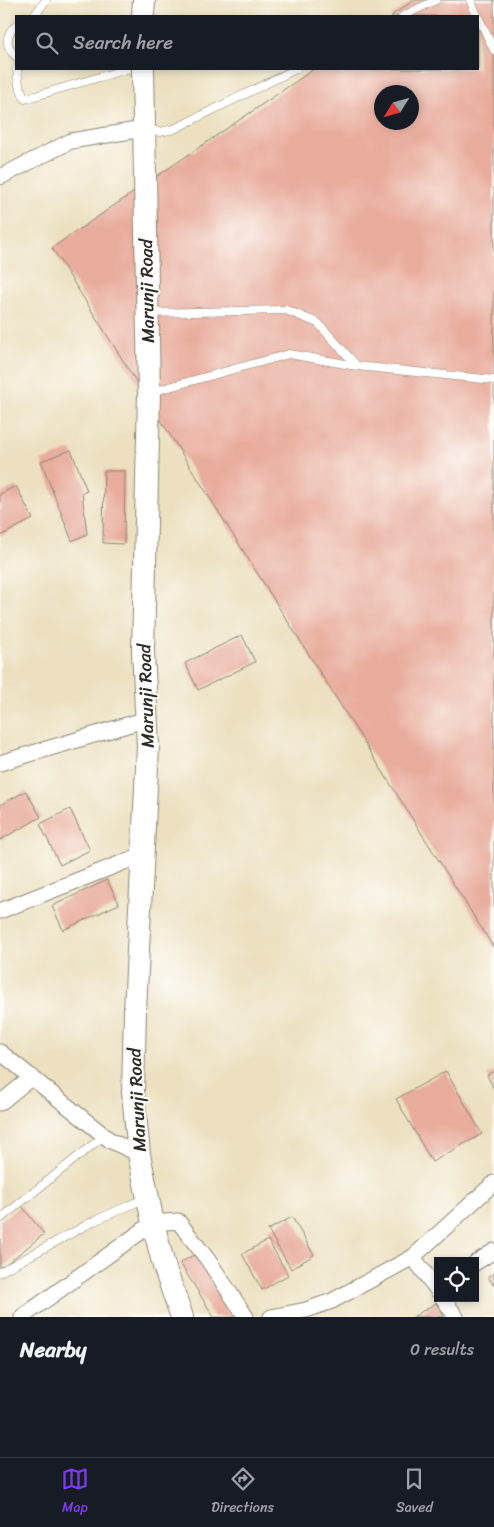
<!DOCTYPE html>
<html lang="en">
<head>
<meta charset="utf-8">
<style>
  body { margin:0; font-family:Sriracha,sans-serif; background:#20242c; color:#f1f3f6 }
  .controls { position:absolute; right:15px; bottom:15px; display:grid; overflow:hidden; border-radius:0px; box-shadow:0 2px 8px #0003 }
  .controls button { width:45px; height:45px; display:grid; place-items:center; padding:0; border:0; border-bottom:1px solid #363941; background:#171b24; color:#f1f3f6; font:25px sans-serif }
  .compass { position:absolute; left:374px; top:85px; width:45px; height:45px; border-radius:50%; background:#171b24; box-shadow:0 2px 8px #0003; rotate:233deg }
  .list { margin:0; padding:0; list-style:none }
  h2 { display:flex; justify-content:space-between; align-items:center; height:65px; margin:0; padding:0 20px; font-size:21px }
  h2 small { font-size:16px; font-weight:400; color:#9ea1a6 }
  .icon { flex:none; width:28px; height:28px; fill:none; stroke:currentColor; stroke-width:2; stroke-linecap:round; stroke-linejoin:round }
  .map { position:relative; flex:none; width:494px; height:1317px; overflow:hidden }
  .search { position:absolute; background:#171b24; box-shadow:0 2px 8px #0003; left:15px; right:15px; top:15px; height:55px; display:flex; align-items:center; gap:12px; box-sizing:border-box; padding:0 18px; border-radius:0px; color:#9ea1a6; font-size:19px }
  .sheet { height:140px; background:#171b24 }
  nav { display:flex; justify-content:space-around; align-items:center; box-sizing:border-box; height:70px; border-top:1px solid #363941; background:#171b24; font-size:14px; color:#9ea1a6 }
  nav a { display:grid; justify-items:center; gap:2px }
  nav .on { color:#7c3aed }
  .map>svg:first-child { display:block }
</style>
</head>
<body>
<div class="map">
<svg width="494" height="1317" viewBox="0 0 494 1317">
  <rect width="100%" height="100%" fill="#fdfcf7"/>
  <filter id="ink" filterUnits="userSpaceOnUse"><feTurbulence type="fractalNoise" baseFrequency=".02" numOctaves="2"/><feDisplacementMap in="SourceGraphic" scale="10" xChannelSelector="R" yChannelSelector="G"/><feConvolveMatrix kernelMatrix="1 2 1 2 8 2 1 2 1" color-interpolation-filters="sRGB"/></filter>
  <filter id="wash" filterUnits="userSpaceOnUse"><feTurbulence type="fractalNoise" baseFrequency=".0096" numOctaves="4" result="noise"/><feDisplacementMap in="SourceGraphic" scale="20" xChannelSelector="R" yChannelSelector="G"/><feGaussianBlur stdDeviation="1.12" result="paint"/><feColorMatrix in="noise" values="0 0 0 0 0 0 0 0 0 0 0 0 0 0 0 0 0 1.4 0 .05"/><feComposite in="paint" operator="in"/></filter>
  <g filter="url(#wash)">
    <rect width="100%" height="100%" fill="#ece0c0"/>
    <g id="blocks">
      <g fill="#e8ac9c" fill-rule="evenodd">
        <path d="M414,0H494V948L52,248L314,69H478V16H391ZM382,92H412V122H382Z"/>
        <polygon points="71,450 87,491 82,493 87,534 72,541 41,461"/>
        <polygon points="104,471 125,471 124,544 103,543"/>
        <polygon points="16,486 33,519 0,536 0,494"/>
        <polygon points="242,635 255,662 198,690 185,663"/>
        <polygon points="26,791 41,817 0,840 0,805"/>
        <polygon points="70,809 90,850 60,865 40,824"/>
        <polygon points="107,880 119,904 63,930 52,906"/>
        <polygon points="446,1071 482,1134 432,1162 396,1099"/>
        <polygon points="494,1071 494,1089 487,1075"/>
        <polygon points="21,1205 44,1234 0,1269 0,1221"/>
        <polygon points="292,1217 314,1255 291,1269 268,1230"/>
        <polygon points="268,1240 288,1275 262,1290 242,1254"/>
        <polygon points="197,1253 237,1317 214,1317 180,1263"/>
        <polygon points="494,1273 494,1286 488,1277"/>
        <polygon points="436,1303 444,1317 413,1317"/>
      </g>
    </g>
  </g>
  <g filter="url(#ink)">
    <use href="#blocks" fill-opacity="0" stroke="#8c8676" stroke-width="1"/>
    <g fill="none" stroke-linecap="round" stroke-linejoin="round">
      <defs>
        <g id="lane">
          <polyline points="470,0 494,50"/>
          <polyline points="34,16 46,0"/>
          <polyline points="403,16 436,0"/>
          <path d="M16,26C5,34 5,48 16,56"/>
          <polyline points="17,69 19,85 25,99 127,69"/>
          <polyline points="145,129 160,132 174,129 296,69"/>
          <polyline points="149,313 286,310 318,323 357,366"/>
          <polyline points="151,392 289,354 357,366 494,380"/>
          <polyline points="0,1219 105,1135"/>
          <polyline points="0,1272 94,1221 146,1198"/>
        </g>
        <g id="street">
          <polyline points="0,177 71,141 143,129"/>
          <polyline points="0,763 147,719"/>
          <polyline points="0,911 142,855"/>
          <polyline points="0,1052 111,1141 139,1154"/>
          <polyline points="0,1103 32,1077"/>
          <polyline points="413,1257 494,1183"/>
          <polyline points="475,1263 494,1251"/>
          <polyline points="443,1298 456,1317"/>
          <polyline points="22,1317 153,1223 178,1221 208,1260 246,1317"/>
          <polyline points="271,1317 306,1310 332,1301 413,1257 438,1291"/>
        </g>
        <g id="secondary">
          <polyline points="143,16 144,0"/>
          <polyline points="143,69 149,393 143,651 148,746 135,1011 133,1093 139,1154 153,1223 164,1266 182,1317"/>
        </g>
      </defs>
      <use href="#lane" stroke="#8c8676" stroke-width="9"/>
      <use href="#street" stroke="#8c8676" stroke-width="17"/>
      <use href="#secondary" stroke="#8c8676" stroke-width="24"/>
      <use href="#lane" stroke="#fff" stroke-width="8"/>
      <use href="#street" stroke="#fff" stroke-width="15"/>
      <use href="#secondary" stroke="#fff" stroke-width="22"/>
    </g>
  </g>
  <g text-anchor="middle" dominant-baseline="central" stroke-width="4" stroke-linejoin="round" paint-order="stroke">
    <g font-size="18" fill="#2b2b2b" stroke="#fdfcf7">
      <text transform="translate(147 291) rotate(-91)">Marunji Road</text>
      <text transform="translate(146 696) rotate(-92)">Marunji Road</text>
      <text transform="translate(137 1100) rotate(-93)">Marunji Road</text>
    </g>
  </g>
</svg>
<div class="controls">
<button><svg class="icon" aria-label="locate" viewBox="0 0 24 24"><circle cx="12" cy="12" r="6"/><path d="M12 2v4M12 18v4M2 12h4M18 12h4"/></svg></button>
</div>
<svg class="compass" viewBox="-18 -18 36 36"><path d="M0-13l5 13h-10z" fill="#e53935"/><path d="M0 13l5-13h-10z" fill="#9ea1a6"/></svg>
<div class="search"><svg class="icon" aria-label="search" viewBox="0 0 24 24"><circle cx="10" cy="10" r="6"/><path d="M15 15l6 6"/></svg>Search here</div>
</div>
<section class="sheet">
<h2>Nearby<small>0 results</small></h2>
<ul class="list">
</ul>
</section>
<nav>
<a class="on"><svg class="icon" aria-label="map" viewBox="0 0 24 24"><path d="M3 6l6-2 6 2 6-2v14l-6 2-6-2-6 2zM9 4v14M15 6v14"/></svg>Map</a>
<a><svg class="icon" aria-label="directions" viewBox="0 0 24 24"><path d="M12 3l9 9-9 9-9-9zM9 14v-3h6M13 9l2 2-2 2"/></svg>Directions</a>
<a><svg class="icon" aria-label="saved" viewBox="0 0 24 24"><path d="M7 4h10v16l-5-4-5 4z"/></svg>Saved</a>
</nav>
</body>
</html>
